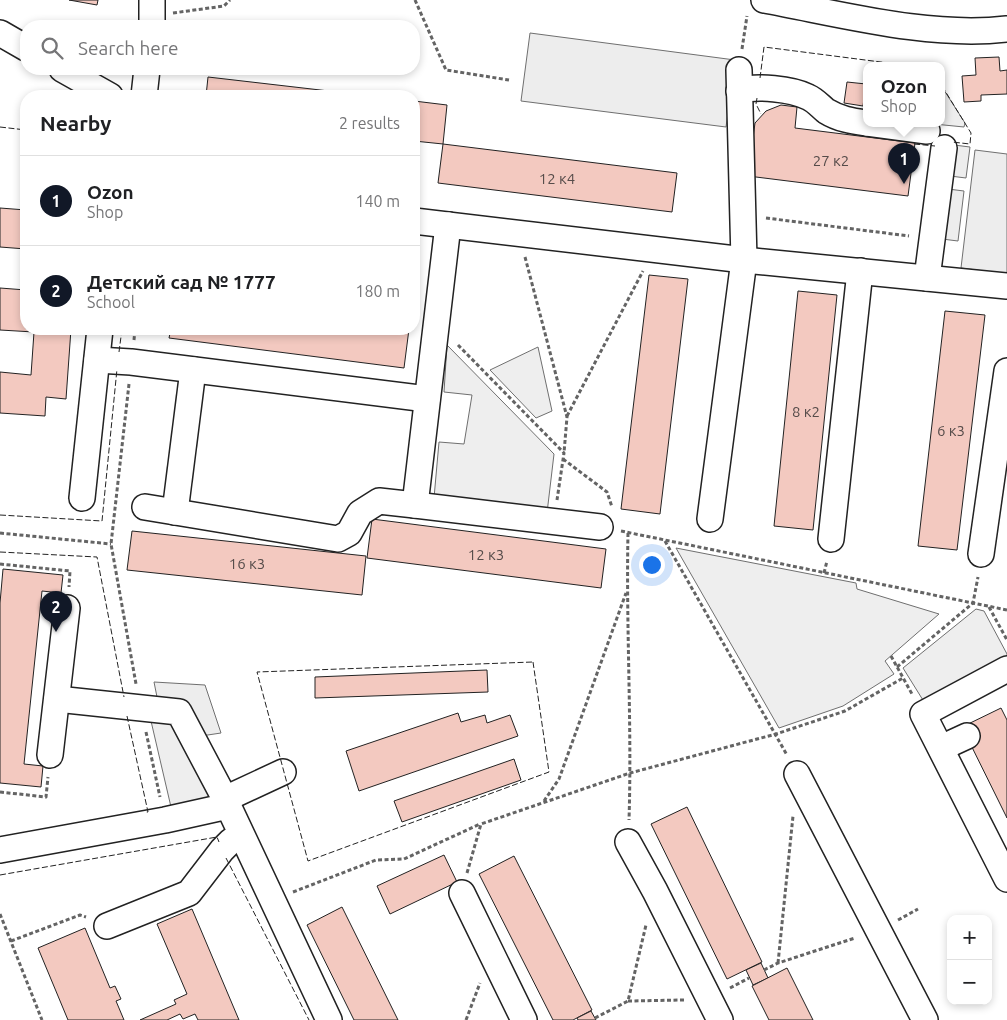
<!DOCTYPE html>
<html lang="en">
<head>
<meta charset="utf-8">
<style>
  body { margin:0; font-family:Ubuntu,sans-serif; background:#f6f6f6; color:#202124 }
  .controls { position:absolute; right:15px; bottom:15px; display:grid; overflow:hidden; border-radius:10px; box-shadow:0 2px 8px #0003 }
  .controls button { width:45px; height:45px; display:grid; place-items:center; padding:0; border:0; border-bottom:1px solid #e0e0e0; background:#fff; color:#202124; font:25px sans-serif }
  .you { position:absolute; left:651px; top:564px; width:18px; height:18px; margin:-12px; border:4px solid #fff; border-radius:50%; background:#1a73e8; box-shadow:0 0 0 8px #1a73e833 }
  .badge { display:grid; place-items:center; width:32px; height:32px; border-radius:50%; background:#111827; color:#fff; font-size:16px; font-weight:700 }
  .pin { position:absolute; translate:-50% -41px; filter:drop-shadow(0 1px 2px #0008) }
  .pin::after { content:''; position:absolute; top:26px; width:18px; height:15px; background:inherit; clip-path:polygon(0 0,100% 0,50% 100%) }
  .popup { position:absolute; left:863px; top:62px; width:82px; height:65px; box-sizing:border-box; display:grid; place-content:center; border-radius:10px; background:#fff; filter:drop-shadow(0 1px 4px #0005); font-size:16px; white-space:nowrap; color:#757577 }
  .popup b { font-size:19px; color:#202124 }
  .popup::after { content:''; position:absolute; left:50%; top:100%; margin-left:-10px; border:10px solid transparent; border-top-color:#fff }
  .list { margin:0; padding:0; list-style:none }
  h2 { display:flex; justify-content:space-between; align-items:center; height:65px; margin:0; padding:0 20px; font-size:21px }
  h2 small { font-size:16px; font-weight:400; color:#757577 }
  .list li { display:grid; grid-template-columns:32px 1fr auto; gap:15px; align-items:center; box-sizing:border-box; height:90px; padding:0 20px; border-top:1px solid #e0e0e0 }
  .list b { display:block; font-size:19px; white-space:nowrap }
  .list p { margin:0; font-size:16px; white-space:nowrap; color:#757577 }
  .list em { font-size:16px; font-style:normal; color:#757577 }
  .icon { flex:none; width:28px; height:28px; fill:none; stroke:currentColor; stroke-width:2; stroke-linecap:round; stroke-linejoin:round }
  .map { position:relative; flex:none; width:1007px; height:1020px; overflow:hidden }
  .search { position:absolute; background:#fff; box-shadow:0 2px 8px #0003; left:20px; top:20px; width:400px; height:55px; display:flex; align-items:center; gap:12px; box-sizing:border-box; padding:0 18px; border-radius:20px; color:#757577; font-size:19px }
  .panel { position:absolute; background:#fff; box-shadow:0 2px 8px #0003; left:20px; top:90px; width:400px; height:245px; border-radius:20px }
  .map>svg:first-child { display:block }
</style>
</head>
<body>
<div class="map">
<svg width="1007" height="1020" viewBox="0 0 1007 1020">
  <rect width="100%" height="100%" fill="#fff"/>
  <g fill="#eee" stroke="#6f6f6f">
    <polygon points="942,87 965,123 964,127 924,123 942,123"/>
    <polygon points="447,345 554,454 547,513 434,498 439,442 464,444 472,395 444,392"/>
    <polygon points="538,347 552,411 536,418 490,370"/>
    <polygon points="676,548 856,583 857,589 939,614 885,661 894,674 843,706 779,728"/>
    <polygon points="976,609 984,611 1007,654 1007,661 926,705 903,668"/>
    <polygon points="151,721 170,723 177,727 211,798 171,807"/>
  </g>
  <g fill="#ededed" stroke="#6f6f6f">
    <polygon points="530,33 735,60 726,127 521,101"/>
    <polygon points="954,145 970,147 966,178 950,176"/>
    <polygon points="975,150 1007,154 1007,274 961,268"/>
    <polygon points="948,189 964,191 958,241 942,239"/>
    <polygon points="154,682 205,685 221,733 201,736 158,702"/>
  </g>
  <g fill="#f3c9c0" stroke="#222">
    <polygon points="69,0 98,0 97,5"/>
    <polygon points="999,57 1000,71 1007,70 1007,94 981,95 981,101 964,102 962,76 976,75 975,58"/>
    <polygon points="208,77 372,96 206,96"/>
    <polygon points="847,82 866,84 863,106 844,103"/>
    <polygon points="414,101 447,105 443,144 414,141"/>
    <polygon points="781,105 797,107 795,128 915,143 908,196 748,176 755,123 766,111"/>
    <polygon points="443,144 677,173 672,212 438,183"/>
    <polygon points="0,208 26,210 26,249 0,247"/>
    <polygon points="649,275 688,279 660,514 621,509"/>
    <polygon points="0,288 26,290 26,329 71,329 66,399 46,397 45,416 0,413 0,372 31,375 34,332 0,330"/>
    <polygon points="798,291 837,295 813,530 774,526"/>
    <polygon points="945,311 985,315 957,550 918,546"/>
    <polygon points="171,329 409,329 404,368 169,338"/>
    <polygon points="372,519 606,549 601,588 367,558"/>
    <polygon points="132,531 366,556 362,595 127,570"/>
    <polygon points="3,569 63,575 61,593 42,591 24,764 43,766 41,787 0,783 0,603"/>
    <polygon points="487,670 488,692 315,698 315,677"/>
    <polygon points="1001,708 1007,720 1007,818 962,727"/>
    <polygon points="458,713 461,722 485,715 487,723 510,715 518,736 359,791 346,751"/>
    <polygon points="514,759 521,780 402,822 394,801"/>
    <polygon points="687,807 762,962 727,979 651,824"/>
    <polygon points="444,855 457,882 390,914 377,886"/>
    <polygon points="514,856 592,1010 573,1020 553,1020 479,874"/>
    <polygon points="342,907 398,1020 354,1020 307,925"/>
    <polygon points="192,909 239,1020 198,1020 195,1014 183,1019 180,1014 167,1020 140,1020 176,1004 174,1000 187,994 157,924"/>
    <polygon points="85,928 110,988 115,986 121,999 116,1001 124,1020 68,1020 38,948"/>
    <polygon points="761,963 768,978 753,985 746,970"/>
    <polygon points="787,968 813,1020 769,1020 752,986"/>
    <polygon points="591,1011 596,1020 578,1020 577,1018"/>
  </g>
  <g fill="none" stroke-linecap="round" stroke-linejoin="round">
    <defs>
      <g id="minor">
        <path d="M764,0C841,14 929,38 1007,29"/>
        <polyline points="152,26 152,0"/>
        <polyline points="0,33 26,48"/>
        <polyline points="62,69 110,96"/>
        <path d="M739,91C756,85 792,89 808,97C815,100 820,106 826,111C839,119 852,121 866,123"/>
        <polyline points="144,96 147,69"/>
        <polyline points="867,123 927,131"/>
        <polyline points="414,221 744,260 1007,286"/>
        <polyline points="448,225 415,505 600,527"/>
        <polyline points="927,278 944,148"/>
        <polyline points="97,360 131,362 427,399"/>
        <polyline points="82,498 100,329"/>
        <polyline points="145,507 338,539 349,533 360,513 379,501 415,505"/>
        <polyline points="175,512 193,370"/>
        <polyline points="710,519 744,260 739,70"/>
        <polyline points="831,539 860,271"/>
        <polyline points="981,554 1007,371"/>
        <polyline points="1007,669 923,714 1007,879"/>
        <polyline points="57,699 179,712 225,799 329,1020"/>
        <polyline points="941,748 967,736"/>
        <polyline points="50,755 67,608"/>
        <polyline points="797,774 925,1020"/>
        <polyline points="225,799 283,772"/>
        <polyline points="628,842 655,891 720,1020"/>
        <polyline points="0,850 165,820 228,806"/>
        <polyline points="462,893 524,1020"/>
        <polyline points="107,926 189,893 222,850 231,841 242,838"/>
      </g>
    </defs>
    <use href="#minor" stroke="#222" stroke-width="28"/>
    <g stroke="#646464" stroke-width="3" stroke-dasharray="4 2.5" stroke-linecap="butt">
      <polyline points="415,0 446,70 509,80"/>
      <polyline points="173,13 224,6 230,0"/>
      <polyline points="742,49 747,16"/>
      <polyline points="167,94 199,96"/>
      <polyline points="766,218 909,236"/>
      <polyline points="525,257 567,417 564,453"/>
      <polyline points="134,340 135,329"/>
      <polyline points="458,345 564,453 557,500"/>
      <polyline points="129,384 111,544 136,684"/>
      <polyline points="567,416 643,271"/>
      <polyline points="563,459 607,492 612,507"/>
      <polyline points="621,531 1007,610"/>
      <polyline points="0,533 111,544"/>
      <path d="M628,533C626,628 632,724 629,820"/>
      <polyline points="665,541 787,755"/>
      <polyline points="0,564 70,571 69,587"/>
      <polyline points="824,573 827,561"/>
      <polyline points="989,607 1007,640"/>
      <polyline points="891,656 912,694"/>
      <polyline points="897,667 973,603 978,577"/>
      <polyline points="146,732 160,797"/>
      <polyline points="0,792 46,797 48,777"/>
      <polyline points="544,801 559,779 626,593"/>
      <polyline points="467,873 481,824 630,773 776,734 845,711 903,678"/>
      <polyline points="293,892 376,860 404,859 480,824"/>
      <polyline points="0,914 42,1020"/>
      <polyline points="898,920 918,909"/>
      <polyline points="11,941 80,915 86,917"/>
      <polyline points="778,963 793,816"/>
      <polyline points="764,970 778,963 855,938"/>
      <polyline points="730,988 749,978"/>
      <polyline points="628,1001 684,1000"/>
      <polyline points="595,1018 628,1001 646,925"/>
      <polyline points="466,1020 480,983"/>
    </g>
    <use href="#minor" stroke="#fff" stroke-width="25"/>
    <g stroke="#222" stroke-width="1" stroke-dasharray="6 2.5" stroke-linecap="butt">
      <polyline points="760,78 764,47 904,65"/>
      <polyline points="942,86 971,133 970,144 952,142"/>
      <polyline points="757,98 756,104 761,114"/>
      <polyline points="0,127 26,130"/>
      <polyline points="914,144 935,146"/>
      <polyline points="119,352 122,329"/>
      <polyline points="0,515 102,521 117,369"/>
      <polyline points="0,552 97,557 124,697"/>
      <polygon points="533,662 549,772 308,861 257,672"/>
      <polyline points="127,716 148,812 145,812"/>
      <polyline points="226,858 309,1020"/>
      <polyline points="0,875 217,837 219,842"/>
    </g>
  </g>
  <g text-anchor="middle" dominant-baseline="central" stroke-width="4" stroke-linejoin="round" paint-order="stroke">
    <g font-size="15" fill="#564c4a">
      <text x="831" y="160">27 к2</text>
      <text x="557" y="178">12 к4</text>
      <text x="806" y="411">8 к2</text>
      <text x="951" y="430">6 к3</text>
      <text x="486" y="554">12 к3</text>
      <text x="247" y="563">16 к3</text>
    </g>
  </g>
</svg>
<div class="controls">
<button>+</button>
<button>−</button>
</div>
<div class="you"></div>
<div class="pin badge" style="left:904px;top:184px">1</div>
<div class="popup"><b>Ozon</b>Shop</div>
<div class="pin badge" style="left:56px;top:632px">2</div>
<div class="search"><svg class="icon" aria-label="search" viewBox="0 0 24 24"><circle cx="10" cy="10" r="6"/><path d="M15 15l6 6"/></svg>Search here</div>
<section class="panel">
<h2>Nearby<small>2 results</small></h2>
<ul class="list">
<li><span class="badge">1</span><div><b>Ozon</b><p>Shop</p></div><em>140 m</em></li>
<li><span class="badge">2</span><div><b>Детский сад № 1777</b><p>School</p></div><em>180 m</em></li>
</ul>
</section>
</div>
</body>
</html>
